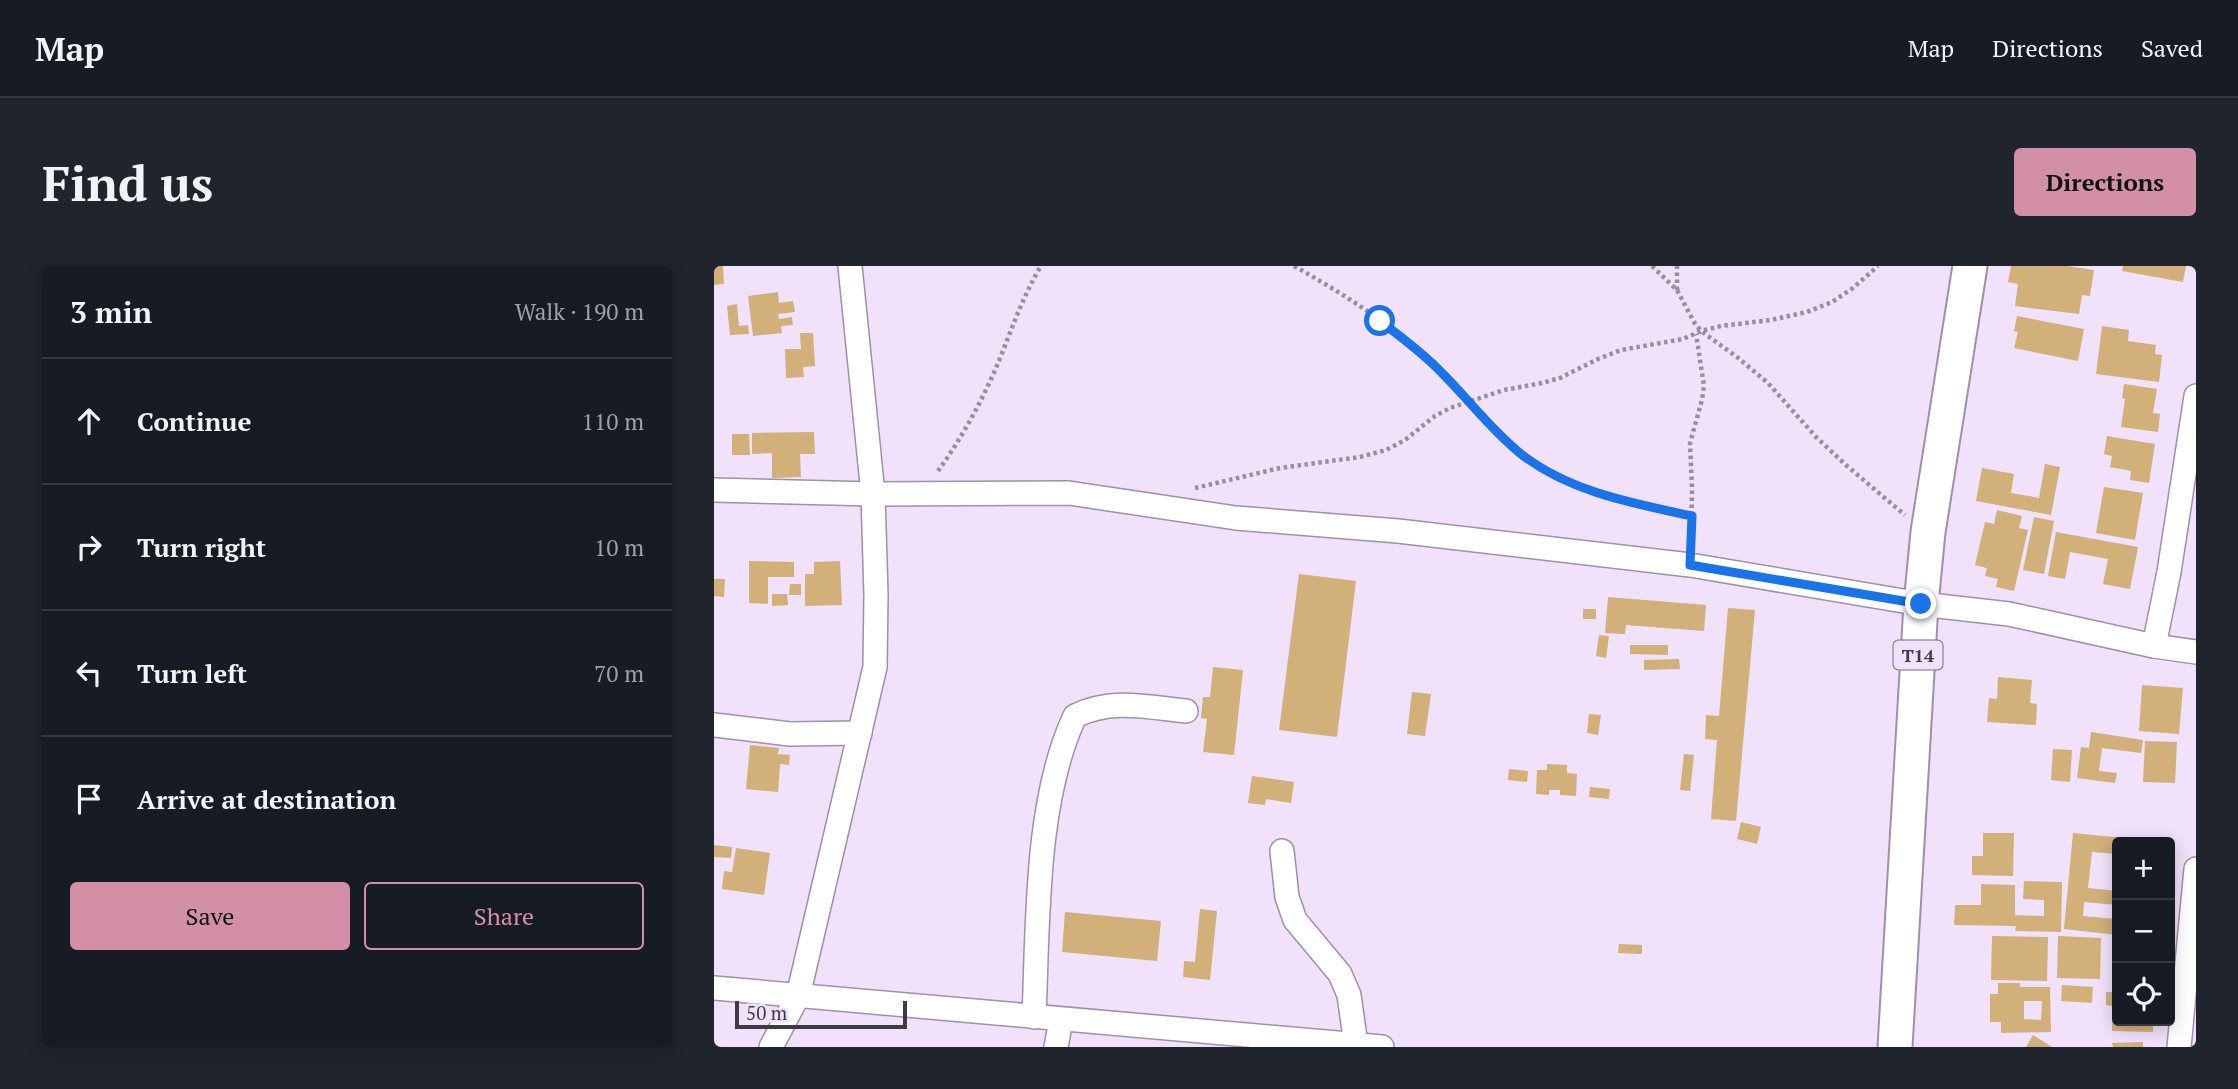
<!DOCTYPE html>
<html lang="en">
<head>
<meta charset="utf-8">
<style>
  body { margin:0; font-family:"PT Serif",serif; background:#20242c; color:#f1f3f6 }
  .controls { position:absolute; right:21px; bottom:21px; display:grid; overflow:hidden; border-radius:7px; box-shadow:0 4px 18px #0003 }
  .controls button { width:63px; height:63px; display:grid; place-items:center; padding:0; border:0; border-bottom:2px solid #363941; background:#171b24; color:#f1f3f6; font:35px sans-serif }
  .scale { position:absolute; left:21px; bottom:18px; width:172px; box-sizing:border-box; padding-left:7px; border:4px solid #403a44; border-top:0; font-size:19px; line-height:24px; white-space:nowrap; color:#403a44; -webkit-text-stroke:5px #f1e1fb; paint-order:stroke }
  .stop { position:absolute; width:21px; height:21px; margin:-16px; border:5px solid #1a73e8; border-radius:50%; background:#fff }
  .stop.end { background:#1a73e8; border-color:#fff; box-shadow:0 2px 7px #0008 }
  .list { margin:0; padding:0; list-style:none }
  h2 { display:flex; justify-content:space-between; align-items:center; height:91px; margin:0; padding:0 28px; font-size:30px }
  h2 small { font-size:23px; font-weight:400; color:#9ea1a6 }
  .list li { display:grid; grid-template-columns:46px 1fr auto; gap:21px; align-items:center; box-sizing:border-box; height:126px; padding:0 28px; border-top:2px solid #363941 }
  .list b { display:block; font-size:26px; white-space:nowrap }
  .list em { font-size:23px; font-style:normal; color:#9ea1a6 }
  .actions { display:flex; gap:14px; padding:21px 28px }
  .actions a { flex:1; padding:16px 0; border:2px solid #d290a6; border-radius:7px; text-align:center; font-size:24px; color:#d290a6 }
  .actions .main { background:#d290a6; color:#111 }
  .icon { flex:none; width:38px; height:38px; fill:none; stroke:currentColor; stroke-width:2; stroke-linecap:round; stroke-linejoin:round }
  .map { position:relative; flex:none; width:1482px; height:781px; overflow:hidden; border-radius:7px }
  header { display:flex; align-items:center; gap:42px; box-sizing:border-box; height:98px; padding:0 35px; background:#171b24; border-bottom:2px solid #363941 }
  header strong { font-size:33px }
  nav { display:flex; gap:38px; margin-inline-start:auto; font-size:24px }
  .intro { display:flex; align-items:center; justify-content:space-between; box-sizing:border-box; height:168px; padding:0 42px }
  h1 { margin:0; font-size:49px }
  .button { padding:18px 32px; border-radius:7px; background:#d290a6; color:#111; font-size:24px; font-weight:700 }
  main { display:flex; gap:42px; padding:0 42px }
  aside { flex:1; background:#171b24; border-radius:7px; box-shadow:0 4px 18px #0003 }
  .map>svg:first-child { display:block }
</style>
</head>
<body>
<header>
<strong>Map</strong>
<nav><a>Map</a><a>Directions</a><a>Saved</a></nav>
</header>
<div class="intro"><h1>Find us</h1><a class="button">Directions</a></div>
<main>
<aside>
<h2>3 min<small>Walk · 190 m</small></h2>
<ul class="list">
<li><svg class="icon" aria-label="ahead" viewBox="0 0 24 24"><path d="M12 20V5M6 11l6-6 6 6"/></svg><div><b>Continue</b></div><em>110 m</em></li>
<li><svg class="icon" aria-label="right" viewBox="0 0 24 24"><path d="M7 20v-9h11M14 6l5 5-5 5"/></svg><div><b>Turn right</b></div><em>10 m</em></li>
<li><svg class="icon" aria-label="left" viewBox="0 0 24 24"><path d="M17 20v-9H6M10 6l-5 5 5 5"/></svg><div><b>Turn left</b></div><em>70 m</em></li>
<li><svg class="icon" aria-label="arrive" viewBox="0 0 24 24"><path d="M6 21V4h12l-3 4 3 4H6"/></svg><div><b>Arrive at destination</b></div></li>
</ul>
<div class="actions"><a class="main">Save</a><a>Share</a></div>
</aside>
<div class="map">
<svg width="1482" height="781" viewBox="0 0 1482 781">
  <rect width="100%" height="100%" fill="#f1e1fb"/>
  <g fill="#d1b079" fill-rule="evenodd">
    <polygon points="0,0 9,0 10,18 0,19"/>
    <polygon points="1297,0 1353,0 1380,4 1376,30 1368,29 1365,48 1301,40 1304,18 1294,16"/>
    <polygon points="1409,0 1472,0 1469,16 1408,5"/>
    <polygon points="64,26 65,37 79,35 81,46 64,48 65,53 78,51 79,59 67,60 68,67 39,70 34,30"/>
    <polygon points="23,38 25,60 34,59 35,68 16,69 13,40"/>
    <polygon points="1303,50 1370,63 1364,95 1300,82 1304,66 1300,65"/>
    <polygon points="1388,60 1415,64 1414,75 1442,79 1441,88 1448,89 1445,116 1382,108"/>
    <polygon points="86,67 99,67 101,100 89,101 90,111 72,112 71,83 87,83"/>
    <polygon points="1410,118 1443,123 1439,147 1446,148 1444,166 1407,161 1411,133 1408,132"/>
    <polygon points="100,166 101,188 86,188 87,211 58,212 58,187 38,188 38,167"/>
    <polygon points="18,168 35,168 36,189 18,189"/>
    <polygon points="1393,170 1441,178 1435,217 1416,214 1417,205 1396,201 1398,190 1390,188"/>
    <polygon points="1331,198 1346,201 1337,249 1262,235 1268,202 1300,208 1297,227 1325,232"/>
    <polygon points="1390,221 1429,227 1421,274 1382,267"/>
    <polygon points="1283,244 1308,250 1305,262 1314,264 1300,325 1282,321 1284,313 1271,310 1273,302 1261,299 1271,256 1280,258"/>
    <polygon points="1320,251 1340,255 1330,308 1309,304"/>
    <polygon points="1342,266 1424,281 1416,323 1389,318 1394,293 1356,286 1351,313 1334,310"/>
    <polygon points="35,295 80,296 80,311 54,311 54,338 35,337"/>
    <polygon points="126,295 128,339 91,340 91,308 100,308 100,296"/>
    <polygon points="585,308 642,315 623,471 565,464"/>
    <polygon points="0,313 11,313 10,331 0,330"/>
    <polygon points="76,318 87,318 87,329 75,329"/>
    <polygon points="58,328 73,328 74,339 58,340"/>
    <polygon points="894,331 992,339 990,365 912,359 911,368 891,367"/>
    <polygon points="1014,342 1041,344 1022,555 997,553 1003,474 991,473 992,449 1005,450"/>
    <rect x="869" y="343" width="13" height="10"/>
    <polygon points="885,369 895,370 892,392 882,390"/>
    <polygon points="916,379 954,379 954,389 916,388"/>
    <polygon points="965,393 966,403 930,404 930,394"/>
    <polygon points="499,401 529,404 520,489 489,486 493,453 487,452 489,431 496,431"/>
    <polygon points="1284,411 1318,414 1316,437 1323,438 1322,459 1273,456 1275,432 1283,433"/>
    <polygon points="1428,419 1469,422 1465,468 1425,465"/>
    <polygon points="698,426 717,428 711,470 693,468"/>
    <polygon points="875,448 887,449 884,469 873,467"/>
    <polygon points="1377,466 1429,474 1427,487 1388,482 1385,505 1403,507 1401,517 1363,512 1367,481 1375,482"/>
    <polygon points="1431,475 1463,476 1461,517 1429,516"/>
    <polygon points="36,479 65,482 64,488 76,489 75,499 66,498 64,526 32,523"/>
    <polygon points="1339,483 1358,484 1356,516 1337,514"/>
    <polygon points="970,488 980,489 976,525 966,524"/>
    <polygon points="833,498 853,499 853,507 863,508 862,530 846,529 846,524 835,524 835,529 822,528 823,504 833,504"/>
    <polygon points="795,503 814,505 813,516 794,514"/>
    <polygon points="538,510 580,516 577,537 552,533 551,539 534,537"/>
    <polygon points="876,521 896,523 895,533 875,531"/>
    <polygon points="1027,556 1047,561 1043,578 1023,573"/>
    <polygon points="1269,567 1300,567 1299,610 1258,609 1258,590 1269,590"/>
    <polygon points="1359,567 1429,574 1429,576 1403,576 1403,588 1378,586 1374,622 1403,625 1403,639 1370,636 1369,650 1403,653 1403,669 1350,663"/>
    <polygon points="0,579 18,581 17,592 0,591"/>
    <polygon points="22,582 56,587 50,629 8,623 10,605 18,606"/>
    <polygon points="1310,615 1348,616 1347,666 1301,665 1302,660 1240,659 1241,639 1267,639 1267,618 1301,619 1301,649 1330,650 1330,634 1309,633"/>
    <polygon points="486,643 503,645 496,714 469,711 470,695 481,696"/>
    <polygon points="351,646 447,655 443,695 348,686"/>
    <polygon points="1278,670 1334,671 1333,715 1277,714"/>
    <polygon points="1344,670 1387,672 1386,713 1343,712"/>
    <rect x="1399" y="673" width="4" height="43"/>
    <polygon points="905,678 928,679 928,688 904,687"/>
    <path d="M1284,717H1306V721H1336L1337,766L1287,767V756H1276V728H1284ZM1310,735H1328L1327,754L1310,753Z"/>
    <polygon points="1348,719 1379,721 1378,737 1347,735"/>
    <polygon points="1392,726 1403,726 1403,755 1439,755 1439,766 1398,765 1398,740 1392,739"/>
    <polygon points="1319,769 1338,781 1312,781"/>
    <polygon points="1429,776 1429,781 1399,781 1398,777"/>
  </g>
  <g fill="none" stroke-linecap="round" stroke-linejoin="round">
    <defs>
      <g id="minor">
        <polyline points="0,224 159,228 355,227 522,252 684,265 976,299 1207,338 1295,348 1440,380 1482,386"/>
        <polyline points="1440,380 1455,306 1482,130"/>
        <polyline points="0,459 76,468 146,467"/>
        <polyline points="568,585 573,631 581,654 626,708 635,729 642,779"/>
        <polyline points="0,722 668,781"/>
        <path d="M320,751C324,658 321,535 361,450C398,432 432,441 472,445"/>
        <polyline points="57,781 84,730 161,401 162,329 159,228 136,0"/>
        <polyline points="342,781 347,754"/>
        <polyline points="1465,781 1482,603"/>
      </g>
      <polyline id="highway" points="1181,781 1207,338 1214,266 1256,0"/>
    </defs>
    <use href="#minor" stroke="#9f90a8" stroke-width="26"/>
    <use href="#highway" stroke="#9f90a8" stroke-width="37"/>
    <g stroke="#998ea0" stroke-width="4.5" stroke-dasharray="3.5 3.5" stroke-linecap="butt">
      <path d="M580,0C632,29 684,63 727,105C745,124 761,147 780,165C800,183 822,199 845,211C885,234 933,241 978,250"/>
      <polyline points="938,0 963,24 980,56 987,65 1023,91 1054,117 1102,171 1133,200 1191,249"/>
      <polyline points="963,24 963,0"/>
      <path d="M224,205C248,172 269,133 285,95C298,62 309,30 327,0"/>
      <polyline points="481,222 566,202 646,191 672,184 691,174 721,150 736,142 790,124 828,117 846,112 884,93 907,84 969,73 987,65 1007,60 1057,54 1093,46 1118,36 1139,22 1164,0"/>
      <polyline points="977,277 978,222 976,177 988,134 990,120 982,68"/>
    </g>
    <use href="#minor" stroke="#fff" stroke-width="23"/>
    <use href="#highway" stroke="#fff" stroke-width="33"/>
  </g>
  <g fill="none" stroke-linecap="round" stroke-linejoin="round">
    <path stroke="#1a73e8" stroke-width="9" d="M666,55C687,71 709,87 728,107C755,134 777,164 807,188C856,226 918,237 978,250L976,299L1207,338"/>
  </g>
  <g text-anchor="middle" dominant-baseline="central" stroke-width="7" stroke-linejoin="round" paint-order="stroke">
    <rect fill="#f1e1fb" stroke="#756c7b" stroke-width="2" x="1179.5" y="374.5" width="49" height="29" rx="5"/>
    <g font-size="18" font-weight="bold" fill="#403a44">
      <text x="1204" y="389">T14</text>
    </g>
  </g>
</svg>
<div class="controls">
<button>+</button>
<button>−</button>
<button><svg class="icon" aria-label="locate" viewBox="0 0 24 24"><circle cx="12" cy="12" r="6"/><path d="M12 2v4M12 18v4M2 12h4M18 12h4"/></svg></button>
</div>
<div class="scale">50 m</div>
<div class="stop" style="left:666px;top:55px"></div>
<div class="stop end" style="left:1207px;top:338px"></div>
</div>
</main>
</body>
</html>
